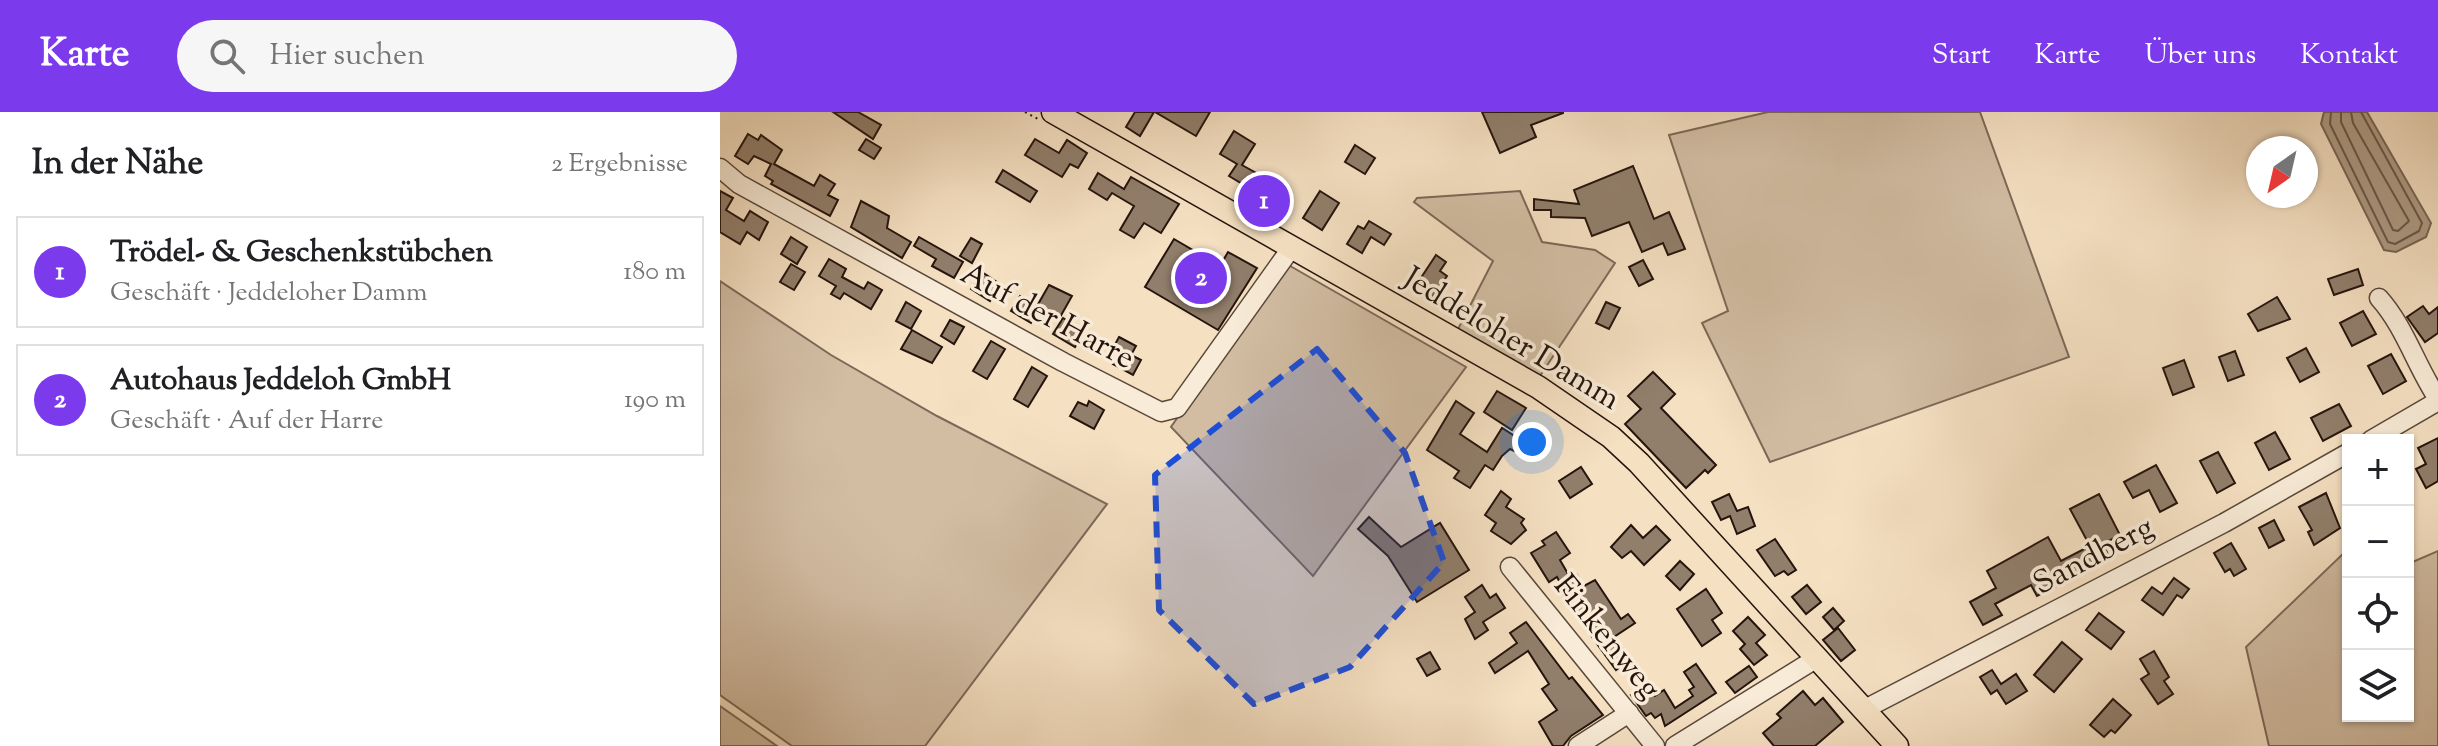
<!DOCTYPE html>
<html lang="de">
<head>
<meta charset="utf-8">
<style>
  body { margin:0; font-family:"Sorts Mill Goudy",serif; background:#f6f6f6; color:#202124 }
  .controls { position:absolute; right:24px; bottom:24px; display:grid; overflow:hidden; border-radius:0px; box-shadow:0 2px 6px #0004 }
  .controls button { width:72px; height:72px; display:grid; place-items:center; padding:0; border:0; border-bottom:2px solid #e0e0e0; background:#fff; color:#202124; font:40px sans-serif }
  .compass { position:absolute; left:1526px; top:24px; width:72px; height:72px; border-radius:50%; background:#fff; box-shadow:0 2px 6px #0004; rotate:214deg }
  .you { position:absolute; left:812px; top:330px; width:28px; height:28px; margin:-20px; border:6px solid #fff; border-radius:50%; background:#1a73e8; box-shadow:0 0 0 12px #1a73e833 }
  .badge { display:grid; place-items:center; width:52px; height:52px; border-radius:50%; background:#7c3aed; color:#fff; font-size:26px; font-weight:700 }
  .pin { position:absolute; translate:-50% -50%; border:4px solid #fff; box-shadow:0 2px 8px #0006 }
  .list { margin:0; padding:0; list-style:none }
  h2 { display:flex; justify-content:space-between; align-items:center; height:104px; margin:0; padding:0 32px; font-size:34px }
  h2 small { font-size:26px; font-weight:400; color:#757577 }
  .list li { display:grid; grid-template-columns:52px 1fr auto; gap:24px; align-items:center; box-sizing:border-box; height:112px; margin:0 16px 16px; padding:0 16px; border:2px solid #e0e0e0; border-radius:0px }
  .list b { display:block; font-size:30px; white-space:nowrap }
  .list p { margin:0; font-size:26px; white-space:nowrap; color:#757577 }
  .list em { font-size:26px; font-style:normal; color:#757577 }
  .icon { flex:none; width:44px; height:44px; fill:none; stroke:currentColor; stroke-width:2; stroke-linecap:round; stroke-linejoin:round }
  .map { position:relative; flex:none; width:1718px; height:634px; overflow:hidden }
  header { display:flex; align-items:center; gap:48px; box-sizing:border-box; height:112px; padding:0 40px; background:#7c3aed; color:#fff }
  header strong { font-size:38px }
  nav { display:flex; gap:44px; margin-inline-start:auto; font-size:28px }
  .search { width:560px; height:72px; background:#f6f6f6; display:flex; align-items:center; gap:20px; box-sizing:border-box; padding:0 28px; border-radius:44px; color:#757577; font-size:30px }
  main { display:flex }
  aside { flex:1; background:#fff }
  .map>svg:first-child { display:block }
</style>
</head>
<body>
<header>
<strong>Karte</strong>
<div class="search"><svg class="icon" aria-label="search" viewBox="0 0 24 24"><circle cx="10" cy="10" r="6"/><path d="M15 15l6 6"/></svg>Hier suchen</div>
<nav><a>Start</a><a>Karte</a><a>Über uns</a><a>Kontakt</a></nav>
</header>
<main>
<aside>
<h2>In der Nähe<small>2 Ergebnisse</small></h2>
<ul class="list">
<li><span class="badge">1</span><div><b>Trödel- &amp; Geschenkstübchen</b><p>Geschäft · Jeddeloher Damm</p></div><em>180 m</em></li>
<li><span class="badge">2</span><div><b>Autohaus Jeddeloh GmbH</b><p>Geschäft · Auf der Harre</p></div><em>190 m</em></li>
</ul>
</aside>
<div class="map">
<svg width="1718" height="634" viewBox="0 0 1718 634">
  <rect width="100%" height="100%" fill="#f5e0c2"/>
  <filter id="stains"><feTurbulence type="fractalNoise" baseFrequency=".0025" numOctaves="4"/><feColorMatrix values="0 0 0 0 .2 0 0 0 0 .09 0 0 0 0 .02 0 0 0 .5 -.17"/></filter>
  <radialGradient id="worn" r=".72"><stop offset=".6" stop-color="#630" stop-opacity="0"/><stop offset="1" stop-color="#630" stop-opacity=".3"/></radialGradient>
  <g fill="#d2bda3" stroke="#7c6858" stroke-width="2">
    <polygon points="1048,0 1260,0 1349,245 1050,350 982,211 1008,199 949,23"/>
    <polygon points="800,79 822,130 875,138 895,151 818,267 737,219 773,149 694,90 697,86"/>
    <polygon points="565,151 746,255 593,464 451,315"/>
    <polygon points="0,169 111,243 217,304 387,392 205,634 72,634 0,583"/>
    <polygon points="1628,437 1628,604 1688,604 1688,452 1718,439 1718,634 1549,634 1526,535"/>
    <polygon points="0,594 57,634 0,634"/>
  </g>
  <polygon fill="#ae9b84" stroke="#776554" stroke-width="2" points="1604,0 1647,0 1711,111 1706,125 1676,140 1664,138 1601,12"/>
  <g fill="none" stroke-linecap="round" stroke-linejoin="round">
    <g stroke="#6a5848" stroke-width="2">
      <polyline points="1611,0 1610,12 1668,130 1675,132 1699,119 1702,111 1641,0"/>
      <polyline points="1621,0 1621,10 1673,118 1678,119 1689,109 1633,11 1631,0"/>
    </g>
  </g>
  <g fill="#917e6b" stroke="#25140d" stroke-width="2">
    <polygon points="113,0 138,0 161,13 153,27"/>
    <polygon points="415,0 434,0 420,24 406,15"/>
    <polygon points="435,0 490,0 476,24"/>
    <polygon points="762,0 843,0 843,1 811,13 816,25 780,41"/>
    <polygon points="514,19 535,32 522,53 547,67 550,62 563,70 556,79 562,83 552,99 525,82 529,76 509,64 517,52 500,42"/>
    <polygon points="28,22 38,28 41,23 62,38 54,52 94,74 100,63 115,72 108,83 118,88 110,104 51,72 53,69 45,64 51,52 34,44 28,52 15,44"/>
    <polygon points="146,27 161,36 154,47 139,38"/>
    <polygon points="315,27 339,41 347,28 367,41 358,56 350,52 342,65 305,43"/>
    <polygon points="635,33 655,46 645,62 625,50"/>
    <polygon points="913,54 934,107 949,100 965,137 948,143 943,131 922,140 909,110 872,124 865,106 831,105 831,98 814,98 814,87 859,92 854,78"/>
    <polygon points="283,58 317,79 310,90 276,70"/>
    <polygon points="378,61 404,77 411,65 459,92 441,121 424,111 414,126 400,118 414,94 392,81 387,88 369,77"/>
    <polygon points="0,79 13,86 6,98 24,109 30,99 48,110 39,128 27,120 20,132 0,120"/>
    <polygon points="600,79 619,91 602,118 583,106"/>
    <polygon points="141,89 169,104 167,116 191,130 182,146 131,115"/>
    <polygon points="649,109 671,122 664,133 651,125 642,141 627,132 638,114 644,117"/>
    <polygon points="71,125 87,135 77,152 61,142"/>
    <polygon points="199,125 243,150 234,166 212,154 216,147 194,134"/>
    <polygon points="251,126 262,132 252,151 240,144"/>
    <polygon points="454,127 500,154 508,140 537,156 498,218 425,175"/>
    <polygon points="716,143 726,150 720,159 727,164 710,189 693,178"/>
    <polygon points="109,147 126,157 122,165 144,177 148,170 162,178 151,197 124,181 120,187 111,182 116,174 99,164"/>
    <polygon points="923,148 933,167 919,174 909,155"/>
    <polygon points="71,152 85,160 74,178 60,170"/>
    <polygon points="1638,157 1643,173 1614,183 1608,167"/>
    <polygon points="262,160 280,172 270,189 251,177"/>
    <polygon points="329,173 352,184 339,207 320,196 311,211 291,199 300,184 317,194"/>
    <polygon points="1557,185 1570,207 1538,219 1528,202"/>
    <polygon points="186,190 201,199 191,217 176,209"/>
    <polygon points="886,190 900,196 889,217 876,211"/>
    <polygon points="1703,194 1709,202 1718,195 1718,221 1705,230 1687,205"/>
    <polygon points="1643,199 1656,222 1632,234 1620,211"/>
    <polygon points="343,206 364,218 355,235 333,222"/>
    <polygon points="230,208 244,215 234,232 221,224"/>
    <polygon points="192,218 222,235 212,251 181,237"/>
    <polygon points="399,225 416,234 411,243 421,248 413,263 393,252 400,240 393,236"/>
    <polygon points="271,229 285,237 267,267 253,259"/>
    <polygon points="1586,236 1599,260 1580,270 1567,246"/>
    <polygon points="1515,239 1524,263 1508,269 1499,245"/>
    <polygon points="1671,242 1686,269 1663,282 1648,254"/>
    <polygon points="1464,248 1474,275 1453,283 1443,256"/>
    <polygon points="312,255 327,264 308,295 294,287"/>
    <polygon points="933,260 955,282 941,296 996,353 988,361 985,358 966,376 905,312 921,297 908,284"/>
    <polygon points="777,279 806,296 792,318 764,300"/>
    <polygon points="369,289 384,298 374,317 350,304 358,290 367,294"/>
    <polygon points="736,289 754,301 740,322 767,340 782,316 801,328 794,339 790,337 782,344 773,358 765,353 750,376 734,366 739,359 707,338"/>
    <polygon points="1619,292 1631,314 1603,329 1591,306"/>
    <polygon points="1555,320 1570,347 1549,358 1535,331"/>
    <polygon points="1718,326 1718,369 1706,376 1696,357 1706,352 1698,336"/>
    <polygon points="1498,340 1515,371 1497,381 1480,349"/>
    <polygon points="1436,353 1457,391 1440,400 1429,378 1413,386 1404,370"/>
    <polygon points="861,355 872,372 850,386 839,369"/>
    <polygon points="781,379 791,387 786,395 804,407 801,411 806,418 791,432 771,419 776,411 765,403"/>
    <polygon points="1606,381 1620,416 1594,433 1588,420 1592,418 1579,395"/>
    <polygon points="1009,382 1017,399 1028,395 1035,414 1017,422 1010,404 1001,408 992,390"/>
    <polygon points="1379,382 1400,423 1383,432 1390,447 1317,484 1311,473 1275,492 1282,503 1263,513 1250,490 1276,476 1267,459 1328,425 1341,449 1370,434 1350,397"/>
    <polygon points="649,405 681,435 720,411 749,458 697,490 668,444 638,417"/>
    <polygon points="1554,408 1564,428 1549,436 1539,416"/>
    <polygon points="911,413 923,426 936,414 950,428 924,453 911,439 902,446 891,435"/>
    <polygon points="836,420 850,441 840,448 851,467 857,463 864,474 875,468 901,507 908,502 915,511 894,525 911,547 896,558 859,507 837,465 829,470 811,441 825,433 822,429"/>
    <polygon points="1055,427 1076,458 1068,463 1064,459 1055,464 1037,438"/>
    <polygon points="1511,431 1526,457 1514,464 1510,457 1505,460 1494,441"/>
    <polygon points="960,449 974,462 960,478 946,464"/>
    <polygon points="1454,466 1469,477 1462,486 1457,483 1443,503 1422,488 1432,475 1442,482"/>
    <polygon points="762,473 770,486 776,482 785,496 763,510 768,518 755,527 745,507 755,500 745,485"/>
    <polygon points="1087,473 1101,490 1086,502 1072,485"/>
    <polygon points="986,477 1002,501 992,508 1001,521 982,534 957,497"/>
    <polygon points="1113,496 1124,509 1114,518 1103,505"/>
    <polygon points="1379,501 1404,520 1391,537 1366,518"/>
    <polygon points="1028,505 1045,523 1036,531 1047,543 1034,553 1020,537 1025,532 1013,519"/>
    <polygon points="806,510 849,567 852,565 883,603 851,624 843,634 833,634 819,610 837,598 822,577 829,572 808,539 775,561 769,551 797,531 790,521"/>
    <polygon points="1118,516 1135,538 1121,549 1103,528"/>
    <polygon points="1342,530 1362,547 1334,580 1314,563"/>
    <polygon points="1434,539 1449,565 1444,569 1453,582 1438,592 1421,567 1429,562 1420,547"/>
    <polygon points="710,540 720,557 707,564 697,547"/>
    <polygon points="976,552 996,581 945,614 941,602 935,606 931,601 926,604 911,583 927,573 935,584 944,578 955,596 973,584 969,578 974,575 964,560"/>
    <polygon points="1029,554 1037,565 1015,581 1006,570"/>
    <polygon points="1272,558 1281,572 1296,562 1307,579 1286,592 1277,578 1271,582 1260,565"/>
    <polygon points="1083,579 1095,593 1103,586 1123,610 1095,634 1054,634 1043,621 1061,606 1057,602"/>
    <polygon points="1393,587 1411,603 1395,621 1391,618 1384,625 1370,613"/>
  </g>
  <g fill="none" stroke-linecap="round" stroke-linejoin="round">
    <defs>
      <g id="minor">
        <polyline points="0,56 19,72 343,250 441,300 457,296 572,135"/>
        <path d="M1659,186C1685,215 1696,254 1718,287"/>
        <polyline points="1651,328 1718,289"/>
        <polyline points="790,455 935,634"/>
        <polyline points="1145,597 1504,411 1628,341"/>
        <polyline points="858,634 909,601"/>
        <polyline points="955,634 1097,546"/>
      </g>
      <polyline id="major" points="333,0 818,275 891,325 919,351 1177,634"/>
    </defs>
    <use href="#minor" stroke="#59473a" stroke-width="21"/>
    <use href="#major" stroke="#25140d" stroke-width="25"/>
    <polyline stroke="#25140d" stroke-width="2" stroke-dasharray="2 4" stroke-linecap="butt" points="305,0 318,7"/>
    <use href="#minor" stroke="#f8ebd7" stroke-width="18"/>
    <use href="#major" stroke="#f5e0c2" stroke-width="22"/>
  </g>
  <path fill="#1d4ed8" fill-opacity="0.2" stroke="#1d4ed8" stroke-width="6" stroke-dasharray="16 10" stroke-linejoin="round" d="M597,237L685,341L724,450L630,555L534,592L439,498L435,363Z"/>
  <g text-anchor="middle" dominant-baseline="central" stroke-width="7" stroke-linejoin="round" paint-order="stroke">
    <g font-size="32" fill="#25140d" stroke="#f8ebd7">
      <text transform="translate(327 205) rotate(28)">Auf der Harre</text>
      <text transform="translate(791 228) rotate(31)">Jeddeloher Damm</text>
      <text transform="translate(1374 445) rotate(-28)">Sandberg</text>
      <text transform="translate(886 526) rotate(51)">Finkenweg</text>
    </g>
  </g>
  <rect width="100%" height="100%" filter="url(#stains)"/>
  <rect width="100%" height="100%" fill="url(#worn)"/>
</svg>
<div class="controls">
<button>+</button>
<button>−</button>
<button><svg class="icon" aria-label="locate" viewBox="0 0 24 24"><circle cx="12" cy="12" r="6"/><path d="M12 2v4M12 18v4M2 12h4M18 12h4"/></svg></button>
<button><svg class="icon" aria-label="layers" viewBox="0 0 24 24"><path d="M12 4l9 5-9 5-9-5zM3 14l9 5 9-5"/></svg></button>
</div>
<svg class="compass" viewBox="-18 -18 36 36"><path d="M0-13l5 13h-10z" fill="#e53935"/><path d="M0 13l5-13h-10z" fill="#757577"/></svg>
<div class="you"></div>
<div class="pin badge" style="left:544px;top:89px">1</div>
<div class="pin badge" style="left:481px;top:166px">2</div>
</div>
</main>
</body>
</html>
